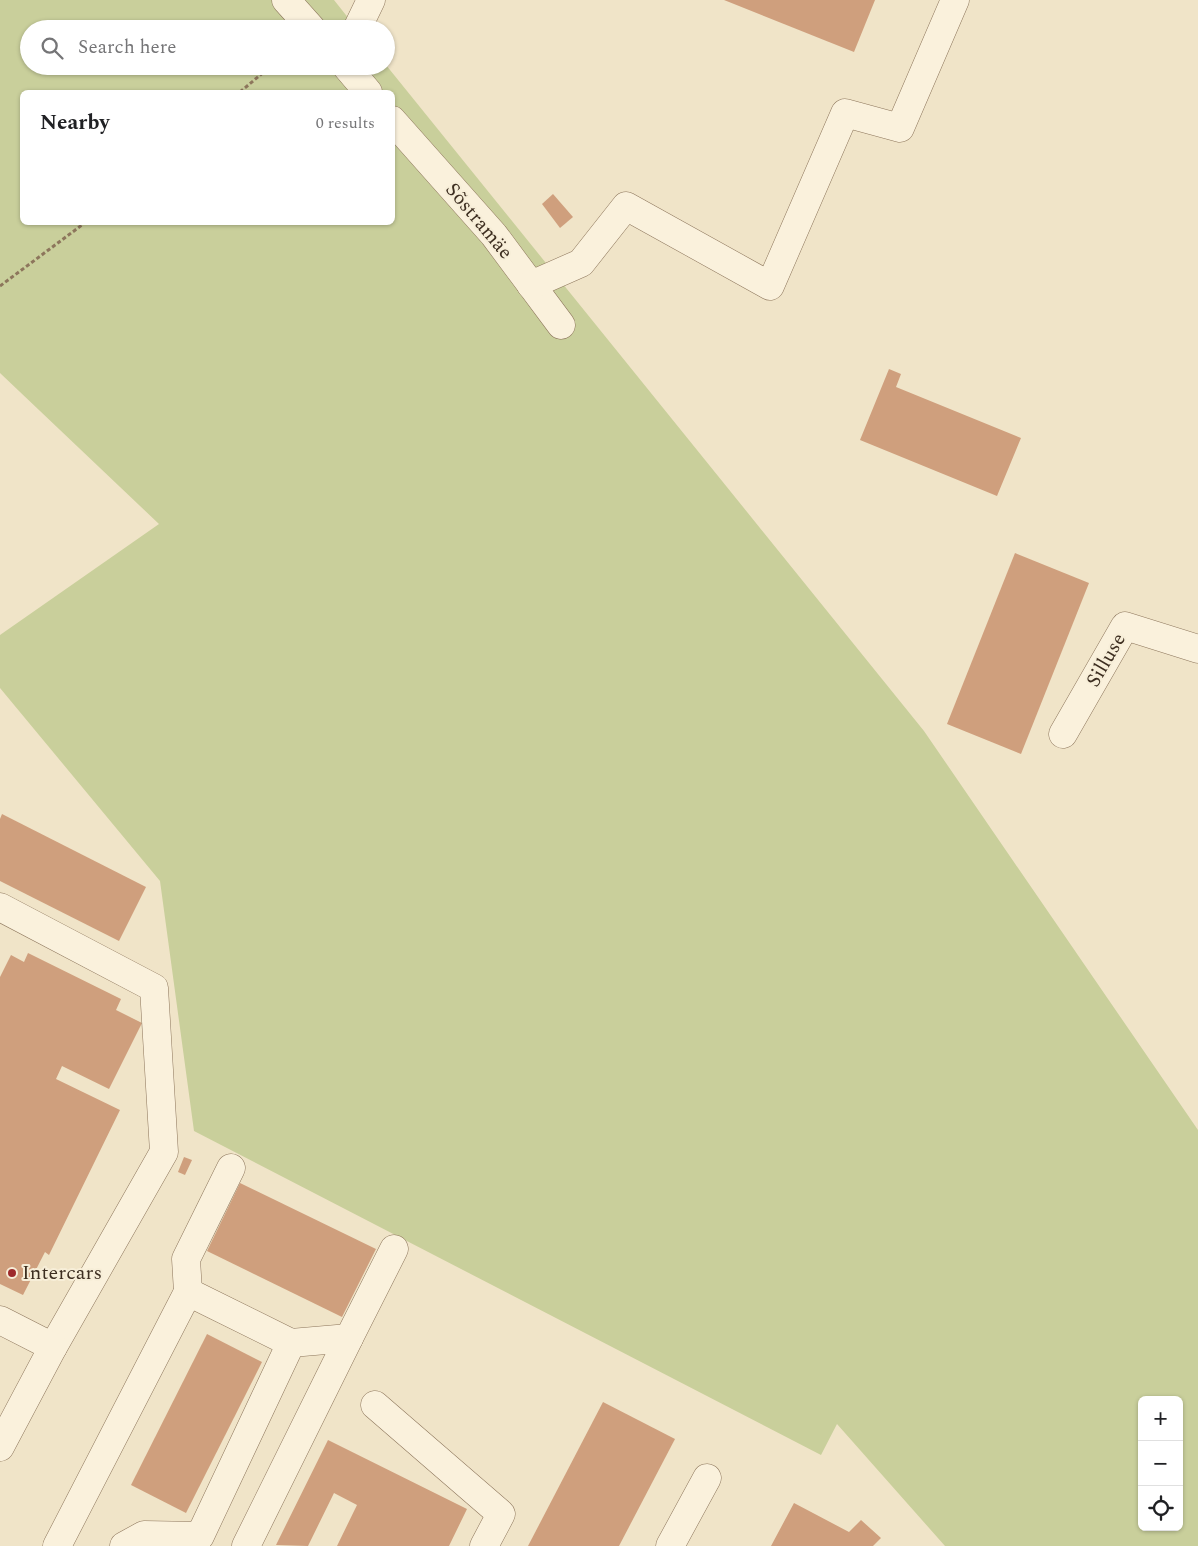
<!DOCTYPE html>
<html lang="en">
<head>
<meta charset="utf-8">
<style>
  body { margin:0; font-family:Spectral,serif; background:#f6f6f6; color:#202124 }
  .controls { position:absolute; right:15px; bottom:15px; display:grid; overflow:hidden; border-radius:8px; box-shadow:0 1px 4px #0004 }
  .controls button { width:45px; height:45px; display:grid; place-items:center; padding:0; border:0; border-bottom:1px solid #e0e0e0; background:#fff; color:#202124; font:25px sans-serif }
  .list { margin:0; padding:0; list-style:none }
  h2 { display:flex; justify-content:space-between; align-items:center; height:65px; margin:0; padding:0 20px; font-size:21px }
  h2 small { font-size:16px; font-weight:400; color:#757577 }
  .icon { flex:none; width:28px; height:28px; fill:none; stroke:currentColor; stroke-width:2; stroke-linecap:round; stroke-linejoin:round }
  .map { position:relative; flex:none; width:1198px; height:1546px; overflow:hidden }
  .search { position:absolute; background:#fff; box-shadow:0 1px 4px #0004; left:20px; top:20px; width:375px; height:55px; display:flex; align-items:center; gap:12px; box-sizing:border-box; padding:0 18px; border-radius:28px; color:#757577; font-size:19px }
  .panel { position:absolute; background:#fff; box-shadow:0 1px 4px #0004; left:20px; top:90px; width:375px; height:135px; border-radius:8px }
  .map>svg:first-child { display:block }
</style>
</head>
<body>
<div class="map">
<svg width="1198" height="1546" viewBox="0 0 1198 1546">
  <rect width="100%" height="100%" fill="#f0e4c8"/>
  <path fill="#c9cf9b" fill-rule="evenodd" d="M0,0H334L357,29H29V66L386,65L924,731L1198,1130V1546H945L837,1424L821,1455L194,1131L160,881L0,688V635L159,524L0,373ZM22,92H392V222H22ZM1142,1400H1179V1527H1142Z"/>
  <g fill="#cf9f7d">
    <polygon points="724,0 875,0 854,52"/>
    <polygon points="553,194 573,217 560,228 542,204"/>
    <polygon points="889,369 901,374 896,387 1021,438 997,496 860,440"/>
    <polygon points="1015,553 1089,583 1021,754 947,724"/>
    <polygon points="2,814 146,887 119,941 0,881 0,819"/>
    <polygon points="28,953 121,999 116,1010 142,1023 109,1089 62,1066 56,1079 120,1110 49,1255 45,1252 23,1295 0,1284 0,977 11,955 24,962"/>
    <polygon points="184,1157 192,1160 185,1175 178,1172"/>
    <polygon points="240,1183 376,1249 342,1317 207,1251"/>
    <polygon points="207,1334 262,1362 186,1513 131,1485"/>
    <polygon points="603,1402 675,1439 619,1546 528,1546"/>
    <polygon points="328,1440 467,1509 449,1546 337,1546 357,1505 334,1493 308,1546 276,1545"/>
    <polygon points="794,1503 849,1532 861,1520 881,1538 873,1546 771,1546"/>
  </g>
  <g fill="none" stroke-linecap="round" stroke-linejoin="round">
    <defs>
      <g id="minor">
        <polyline points="286,0 312,29"/>
        <polyline points="357,29 371,0"/>
        <polyline points="346,66 368,92"/>
        <polyline points="392,120 494,235 561,325"/>
        <polyline points="531,285 581,263 626,206 770,286 845,113 900,128 955,0"/>
        <polyline points="1063,734 1125,626 1198,649"/>
        <polyline points="0,907 154,988 164,1152 53,1347"/>
        <polyline points="188,1292 186,1259 231,1168"/>
        <polyline points="0,1320 53,1347 0,1447"/>
        <polyline points="291,1343 349,1338 394,1249"/>
        <polyline points="375,1405 501,1514 484,1546"/>
        <polyline points="57,1546 188,1292 291,1343 200,1536 144,1535 124,1546"/>
        <polyline points="246,1546 349,1338"/>
        <polyline points="670,1546 707,1478"/>
      </g>
    </defs>
    <use href="#minor" stroke="#8d765c" stroke-width="29"/>
    <g stroke="#8d765c" stroke-width="3" stroke-dasharray="4 2.5" stroke-linecap="butt">
      <polyline points="240,92 271,66"/>
      <polyline points="0,286 86,222"/>
    </g>
    <use href="#minor" stroke="#faf1dc" stroke-width="28"/>
  </g>
  <circle fill="#9e2a2b" stroke="#f7eed8" stroke-width="2" cx="12" cy="1273" r="5"/>
  <g text-anchor="middle" dominant-baseline="central" stroke-width="4" stroke-linejoin="round" paint-order="stroke">
    <g font-size="20" fill="#3d2e20" stroke="#f7eed8">
      <text transform="translate(479 221) rotate(50)">Sõstramäe</text>
      <text transform="translate(1106 660) rotate(-60)">Silluse</text>
    </g>
    <g font-size="20" fill="#3d2e20" stroke="#f7eed8" text-anchor="start">
      <text x="22" y="1273">Intercars</text>
    </g>
  </g>
</svg>
<div class="controls">
<button>+</button>
<button>−</button>
<button><svg class="icon" aria-label="locate" viewBox="0 0 24 24"><circle cx="12" cy="12" r="6"/><path d="M12 2v4M12 18v4M2 12h4M18 12h4"/></svg></button>
</div>
<div class="search"><svg class="icon" aria-label="search" viewBox="0 0 24 24"><circle cx="10" cy="10" r="6"/><path d="M15 15l6 6"/></svg>Search here</div>
<section class="panel">
<h2>Nearby<small>0 results</small></h2>
<ul class="list">
</ul>
</section>
</div>
</body>
</html>
